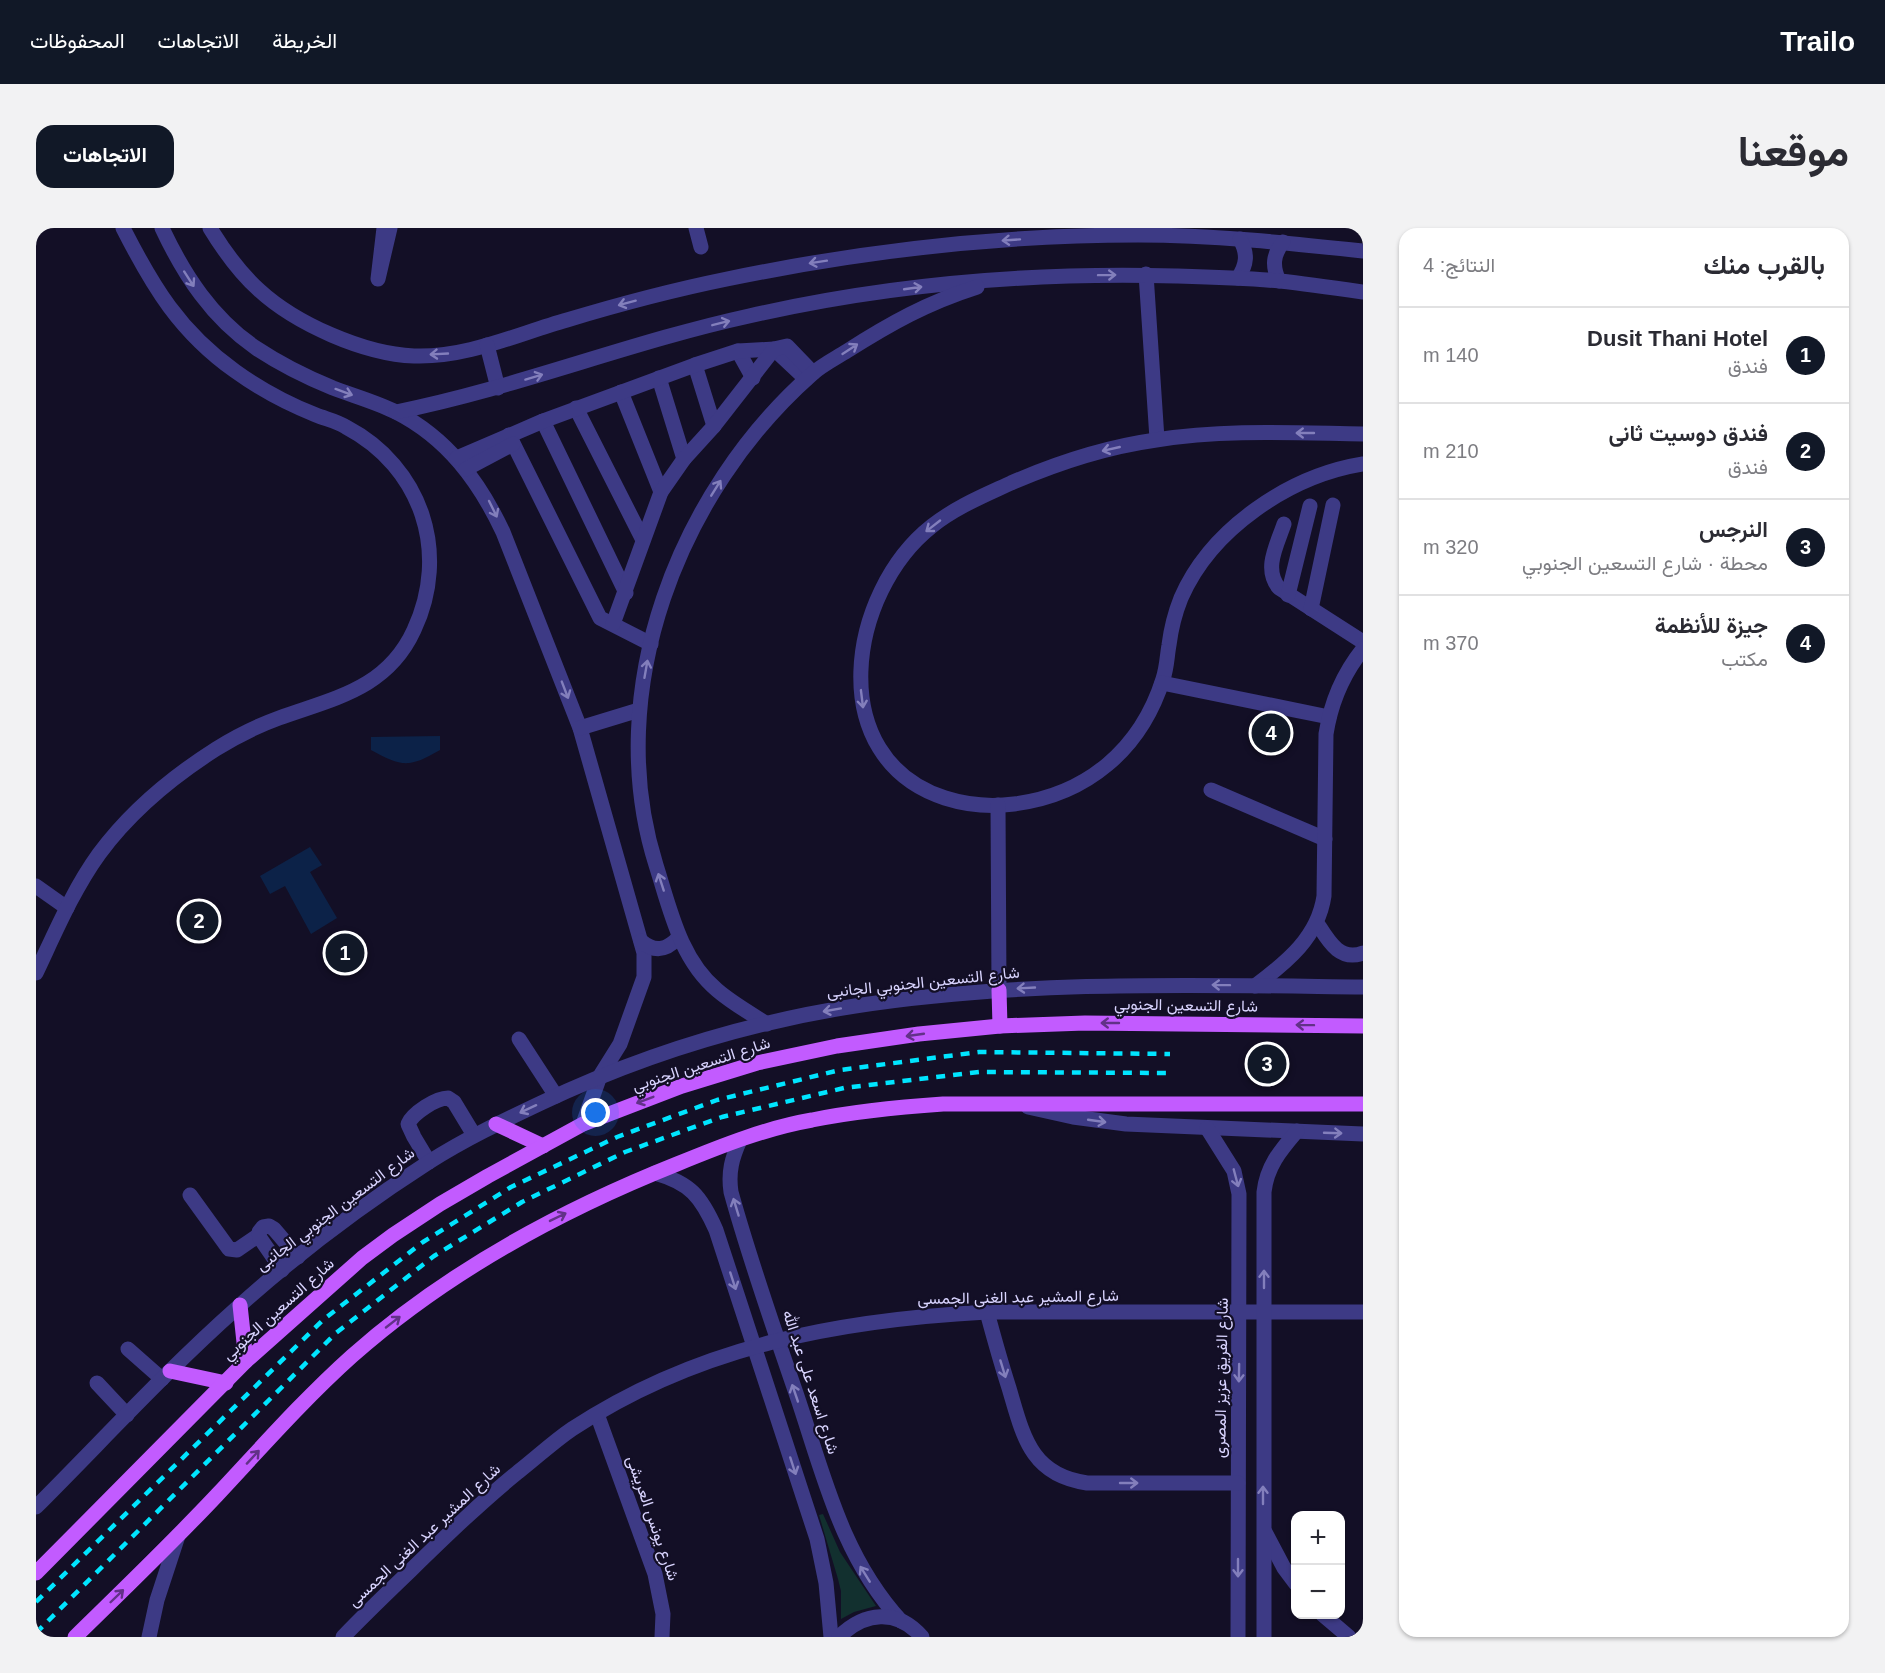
<!DOCTYPE html>
<html lang="ar">
<head>
<meta charset="utf-8">
<style>
  body { margin:0; font-family:Helvetica,Vazirmatn,sans-serif; background:#f2f2f3; color:#2b2b33; direction:rtl }
  .controls { position:absolute; right:18px; bottom:18px; display:grid; overflow:hidden; border-radius:12px; box-shadow:0 2px 4px #0004 }
  .controls button { width:54px; height:54px; display:grid; place-items:center; padding:0; border:0; border-bottom:2px solid #e1e1e2; background:#fff; color:#2b2b33; font:30px sans-serif }
  .you { position:absolute; left:560px; top:885px; width:21px; height:21px; margin:-15px; border:4px solid #fff; border-radius:50%; background:#1a73e8; box-shadow:0 0 0 9px #1a73e833 }
  .badge { display:grid; place-items:center; width:39px; height:39px; border-radius:50%; background:#111827; color:#fff; font-size:20px; font-weight:700 }
  .pin { position:absolute; translate:-50% -50%; border:3px solid #fff; box-shadow:0 2px 6px #0006 }
  .list { margin:0; padding:0; list-style:none }
  h2 { display:flex; justify-content:space-between; align-items:center; height:78px; margin:0; padding:0 24px; font-size:26px }
  h2 small { font-size:20px; font-weight:400; color:#7c7c81 }
  .list li { display:grid; grid-template-columns:39px 1fr auto; gap:18px; align-items:center; box-sizing:border-box; height:96px; padding:0 24px; border-top:2px solid #e1e1e2 }
  .list b { display:block; font-size:22px; white-space:nowrap }
  .list p { margin:0; font-size:20px; white-space:nowrap; color:#7c7c81 }
  .list em { font-size:20px; font-style:normal; color:#7c7c81 }
  .map { position:relative; flex:none; width:1327px; height:1409px; overflow:hidden; direction:ltr; border-radius:18px }
  header { display:flex; align-items:center; gap:36px; box-sizing:border-box; height:84px; padding:0 30px; background:#111827; color:#fff }
  header strong { font-size:28px }
  nav { display:flex; gap:33px; margin-inline-start:auto; font-size:21px }
  .intro { display:flex; align-items:center; justify-content:space-between; box-sizing:border-box; height:144px; padding:0 36px }
  h1 { margin:0; font-size:42px }
  .button { padding:15px 27px; border-radius:18px; background:#111827; color:#fff; font-size:21px; font-weight:700 }
  main { display:flex; gap:36px; padding:0 36px }
  aside { flex:1; background:#fff; border-radius:18px; box-shadow:0 2px 4px #0004 }
  .map>svg:first-child { display:block }
</style>
</head>
<body>
<header>
<strong>Trailo</strong>
<nav><a>الخريطة</a><a>الاتجاهات</a><a>المحفوظات</a></nav>
</header>
<div class="intro"><h1>موقعنا</h1><a class="button">الاتجاهات</a></div>
<main>
<aside>
<h2>بالقرب منك<small>النتائج: 4</small></h2>
<ul class="list">
<li><span class="badge">1</span><div><b>Dusit Thani Hotel</b><p>فندق</p></div><em>140 m</em></li>
<li><span class="badge">2</span><div><b>فندق دوسيت ثانى</b><p>فندق</p></div><em>210 m</em></li>
<li><span class="badge">3</span><div><b>النرجس</b><p>محطة · شارع التسعين الجنوبي</p></div><em>320 m</em></li>
<li><span class="badge">4</span><div><b>جيزة للأنظمة</b><p>مكتب</p></div><em>370 m</em></li>
</ul>
</aside>
<div class="map">
<svg width="1327" height="1409" viewBox="0 0 1327 1409">
  <rect width="100%" height="100%" fill="#130f26"/>
  <polygon fill="#12302f" points="787,1286 804,1324 840,1378 818,1384 805,1391 805,1363 802,1351 783,1287"/>
  <g fill="#0c2248">
    <path d="M404,508V522C373,540 366,539 335,522V509Z"/>
    <polygon points="274,619 286,637 274,644 301,690 275,706 249,658 234,666 224,648"/>
  </g>
  <g fill="none" stroke-linecap="round" stroke-linejoin="round">
    <g stroke="#3d3a85" stroke-width="15">
      <path d="M126,0C148,47 176,90 220,120C244,136 270,149 297,160C318,168 340,174 360,184C411,210 443,253 467,304L544,500L608,725V749L584,816L564,848L547,896"/>
      <path d="M174,0C188,23 203,44 223,62C260,96 328,126 378,128C431,130 481,106 531,92C584,76 637,62 691,51C826,23 964,7 1102,7C1177,7 1252,15 1327,23"/>
      <polyline points="348,0 342,51 354,0"/>
      <polyline points="660,0 665,19"/>
      <polyline points="1110,46 1121,211"/>
      <path d="M1202,50C1211,36 1212,26 1204,11"/>
      <path d="M1243,53C1236,38 1237,27 1247,14"/>
      <polyline points="451,117 462,160"/>
      <polyline points="702,123 717,150"/>
      <polyline points="659,137 678,198"/>
      <polyline points="623,150 648,231"/>
      <polyline points="585,164 625,264"/>
      <polyline points="540,180 607,312"/>
      <path d="M360,184C480,160 594,114 713,88C853,56 997,44 1140,48C1174,49 1209,50 1244,53C1271,56 1299,60 1327,64"/>
      <polyline points="507,193 590,365"/>
      <path d="M1327,206C1259,205 1188,201 1120,212C1070,219 1021,235 975,255C947,268 920,279 896,298C812,364 786,530 909,570C931,577 955,579 978,576C1051,567 1105,521 1127,451C1131,439 1131,428 1133,417C1135,401 1139,385 1145,370C1175,301 1253,248 1327,236"/>
      <polyline points="473,207 564,390 615,416"/>
      <polyline points="421,230 507,193 659,137 702,123 738,121 770,151"/>
      <polyline points="430,241 477,216"/>
      <path d="M1248,296C1241,317 1227,341 1243,360L1327,414"/>
      <polyline points="1252,367 1274,278"/>
      <polyline points="1275,381 1297,277"/>
      <polyline points="577,396 625,264 648,231 678,198 738,121 751,118 777,145"/>
      <polyline points="1126,455 1293,489"/>
      <polyline points="544,500 603,482"/>
      <polyline points="1175,562 1289,611"/>
      <polyline points="962,577 963,762"/>
      <polyline points="0,658 31,680"/>
      <path d="M1281,695C1292,712 1303,734 1327,725"/>
      <path d="M605,713C619,725 631,722 643,709"/>
      <path d="M0,745C19,705 37,662 63,626C94,584 136,549 180,521C199,509 221,498 243,490C298,470 351,461 378,402C414,325 386,239 310,199C301,193 290,191 280,187C252,176 224,161 199,143C144,104 117,59 87,0"/>
      <path d="M1219,758C1251,734 1282,709 1288,668L1290,506C1295,474 1307,446 1327,421"/>
      <path d="M731,796C714,785 696,775 681,762C644,731 634,681 620,637C565,463 643,263 776,146C786,137 800,130 811,123C855,95 891,75 941,59"/>
      <polyline points="483,811 520,868"/>
      <polyline points="992,879 1037,889 1090,896 1327,906"/>
      <polyline points="1171,900 1198,943 1203,966 1202,1409"/>
      <path d="M704,912C696,930 692,944 695,964C714,1033 738,1101 761,1168C788,1248 806,1329 865,1393"/>
      <path d="M393,934L378,909L372,896C377,885 400,870 412,870L418,874L438,907"/>
      <path d="M619,945C654,955 665,968 680,1002L781,1311L790,1355L795,1409"/>
      <polyline points="154,967 193,1021 201,1022 223,1007"/>
      <polyline points="246,1042 224,1010 223,1004 227,999 233,998 238,1001 262,1029"/>
      <path d="M951,1084C958,1110 965,1135 973,1160C987,1207 994,1247 1051,1255H1202"/>
      <polyline points="92,1121 126,1151"/>
      <polyline points="61,1155 91,1187"/>
      <polyline points="561,1186 619,1346 627,1386 626,1409"/>
      <path d="M0,1279C67,1212 131,1142 202,1079C261,1026 326,977 393,934C429,911 467,893 505,875C604,828 710,795 819,778C987,752 1157,757 1327,759"/>
      <polyline points="1229,1304 1248,1340 1260,1356"/>
      <polyline points="1286,1386 1313,1409"/>
      <polyline points="113,1409 121,1372 142,1308"/>
      <path d="M307,1409C329,1386 352,1364 375,1342C410,1308 444,1275 482,1244C500,1230 517,1214 536,1201C662,1118 802,1092 951,1084H1327"/>
      <path d="M803,1409C828,1384 861,1380 886,1409"/>
      <path d="M1228,1409V964C1231,938 1244,923 1261,903"/>
    </g>
    <g stroke="#c25bff" stroke-width="15">
      <polyline points="963,762 964,798"/>
      <polyline points="460,896 507,918"/>
      <polyline points="204,1077 210,1133"/>
      <polyline points="134,1143 190,1155"/>
      <polyline points="0,1345 210,1133 326,1030 357,1007 404,976 452,948 547,896 646,858 721,835 801,818 883,806 964,798 1049,795 1327,798"/>
      <path d="M39,1409C87,1362 135,1316 181,1267C225,1220 268,1171 316,1128C412,1043 523,983 641,936C685,918 730,900 776,892C820,883 863,879 907,876H1327"/>
    </g>
    <g stroke="#00e5ff" stroke-width="4.5" stroke-dasharray="9 8" stroke-linecap="butt">
      <polyline points="0,1374 287,1092 387,1014 475,959 581,909 681,872 804,842 943,824 1134,826"/>
      <polyline points="0,1405 300,1105 398,1028 486,974 589,924 686,889 808,860 943,844 1134,845"/>
    </g>
  </g>
  <defs><path id="oneway-shaft" d="M-6 0H5M1.5-3L5.5 0L1.5 3" fill="none" stroke-width="1.6" stroke-linecap="round" stroke-linejoin="round" transform="scale(1.5)"/></defs>
  <g stroke="#837fbc">
    <use href="#oneway-shaft" transform="translate(975 12) rotate(176)"/>
    <use href="#oneway-shaft" transform="translate(782 34) rotate(171)"/>
    <use href="#oneway-shaft" transform="translate(1071 47) rotate(-1)"/>
    <use href="#oneway-shaft" transform="translate(153 51) rotate(57)"/>
    <use href="#oneway-shaft" transform="translate(877 60) rotate(-8)"/>
    <use href="#oneway-shaft" transform="translate(591 75) rotate(165)"/>
    <use href="#oneway-shaft" transform="translate(685 95) rotate(-14)"/>
    <use href="#oneway-shaft" transform="translate(814 121) rotate(-33)"/>
    <use href="#oneway-shaft" transform="translate(403 126) rotate(177)"/>
    <use href="#oneway-shaft" transform="translate(498 149) rotate(-17)"/>
    <use href="#oneway-shaft" transform="translate(308 164) rotate(20)"/>
    <use href="#oneway-shaft" transform="translate(1269 205) rotate(-180)"/>
    <use href="#oneway-shaft" transform="translate(1075 221) rotate(167)"/>
    <use href="#oneway-shaft" transform="translate(680 260) rotate(-58)"/>
    <use href="#oneway-shaft" transform="translate(457 281) rotate(64)"/>
    <use href="#oneway-shaft" transform="translate(897 298) rotate(142)"/>
    <use href="#oneway-shaft" transform="translate(610 441) rotate(-80)"/>
    <use href="#oneway-shaft" transform="translate(529 462) rotate(69)"/>
    <use href="#oneway-shaft" transform="translate(826 471) rotate(83)"/>
    <use href="#oneway-shaft" transform="translate(625 654) rotate(-108)"/>
    <use href="#oneway-shaft" transform="translate(1185 757) rotate(-179)"/>
    <use href="#oneway-shaft" transform="translate(990 760) rotate(177)"/>
    <use href="#oneway-shaft" transform="translate(796 782) rotate(170)"/>
    <use href="#oneway-shaft" transform="translate(492 881) rotate(155)"/>
    <use href="#oneway-shaft" transform="translate(1061 893) rotate(8)"/>
    <use href="#oneway-shaft" transform="translate(1297 905) rotate(2)"/>
    <use href="#oneway-shaft" transform="translate(1200 950) rotate(75)"/>
    <use href="#oneway-shaft" transform="translate(700 979) rotate(-107)"/>
    <use href="#oneway-shaft" transform="translate(1228 1051) rotate(-90)"/>
    <use href="#oneway-shaft" transform="translate(697 1053) rotate(72)"/>
    <use href="#oneway-shaft" transform="translate(967 1141) rotate(73)"/>
    <use href="#oneway-shaft" transform="translate(1203 1145) rotate(91)"/>
    <use href="#oneway-shaft" transform="translate(759 1165) rotate(-109)"/>
    <use href="#oneway-shaft" transform="translate(757 1238) rotate(72)"/>
    <use href="#oneway-shaft" transform="translate(1093 1255)"/>
    <use href="#oneway-shaft" transform="translate(1227 1267) rotate(-90)"/>
    <use href="#oneway-shaft" transform="translate(1202 1340) rotate(90)"/>
    <use href="#oneway-shaft" transform="translate(829 1346) rotate(-122)"/>
  </g>
  <g stroke="#623188">
    <use href="#oneway-shaft" transform="translate(1074 795) rotate(180)"/>
    <use href="#oneway-shaft" transform="translate(1269 797) rotate(-179)"/>
    <use href="#oneway-shaft" transform="translate(879 807) rotate(172)"/>
    <use href="#oneway-shaft" transform="translate(609 872) rotate(159)"/>
    <use href="#oneway-shaft" transform="translate(522 989) rotate(-26)"/>
    <use href="#oneway-shaft" transform="translate(357 1094) rotate(-38)"/>
    <use href="#oneway-shaft" transform="translate(217 1229) rotate(-47)"/>
    <use href="#oneway-shaft" transform="translate(81 1368) rotate(-44)"/>
  </g>
  <g text-anchor="middle" dominant-baseline="central" stroke-width="4.5" stroke-linejoin="round" paint-order="stroke">
    <g font-size="16" fill="#d9d4ff" stroke="#130f26">
      <text transform="translate(887 754) rotate(-6)">شارع التسعين الجنوبي الجانبى</text>
      <text transform="translate(1150 777) rotate(1)">شارع التسعين الجنوبي</text>
      <text transform="translate(665 836) rotate(-18)">شارع التسعين الجنوبي</text>
      <text transform="translate(299 981) rotate(-37)">شارع التسعين الجنوبي الجانبى</text>
      <text transform="translate(982 1069) rotate(-1)">شارع المشير عبد الغنى الجمسى</text>
      <text transform="translate(242 1081) rotate(-42)">شارع التسعين الجنوبي</text>
      <text transform="translate(1185 1150) rotate(-89)">شارع الفريق عزيز المصرى</text>
      <text transform="translate(775 1154) rotate(72)">شارع اسعد على عبد الله</text>
      <text transform="translate(617 1290) rotate(71)">شارع يونس العريشى</text>
      <text transform="translate(388 1307) rotate(-43)">شارع المشير عبد الغنى الجمسى</text>
    </g>
  </g>
</svg>
<div class="controls">
<button>+</button>
<button>−</button>
</div>
<div class="you"></div>
<div class="pin badge" style="left:309px;top:725px">1</div>
<div class="pin badge" style="left:163px;top:693px">2</div>
<div class="pin badge" style="left:1231px;top:836px">3</div>
<div class="pin badge" style="left:1235px;top:505px">4</div>
</div>
</main>
</body>
</html>
